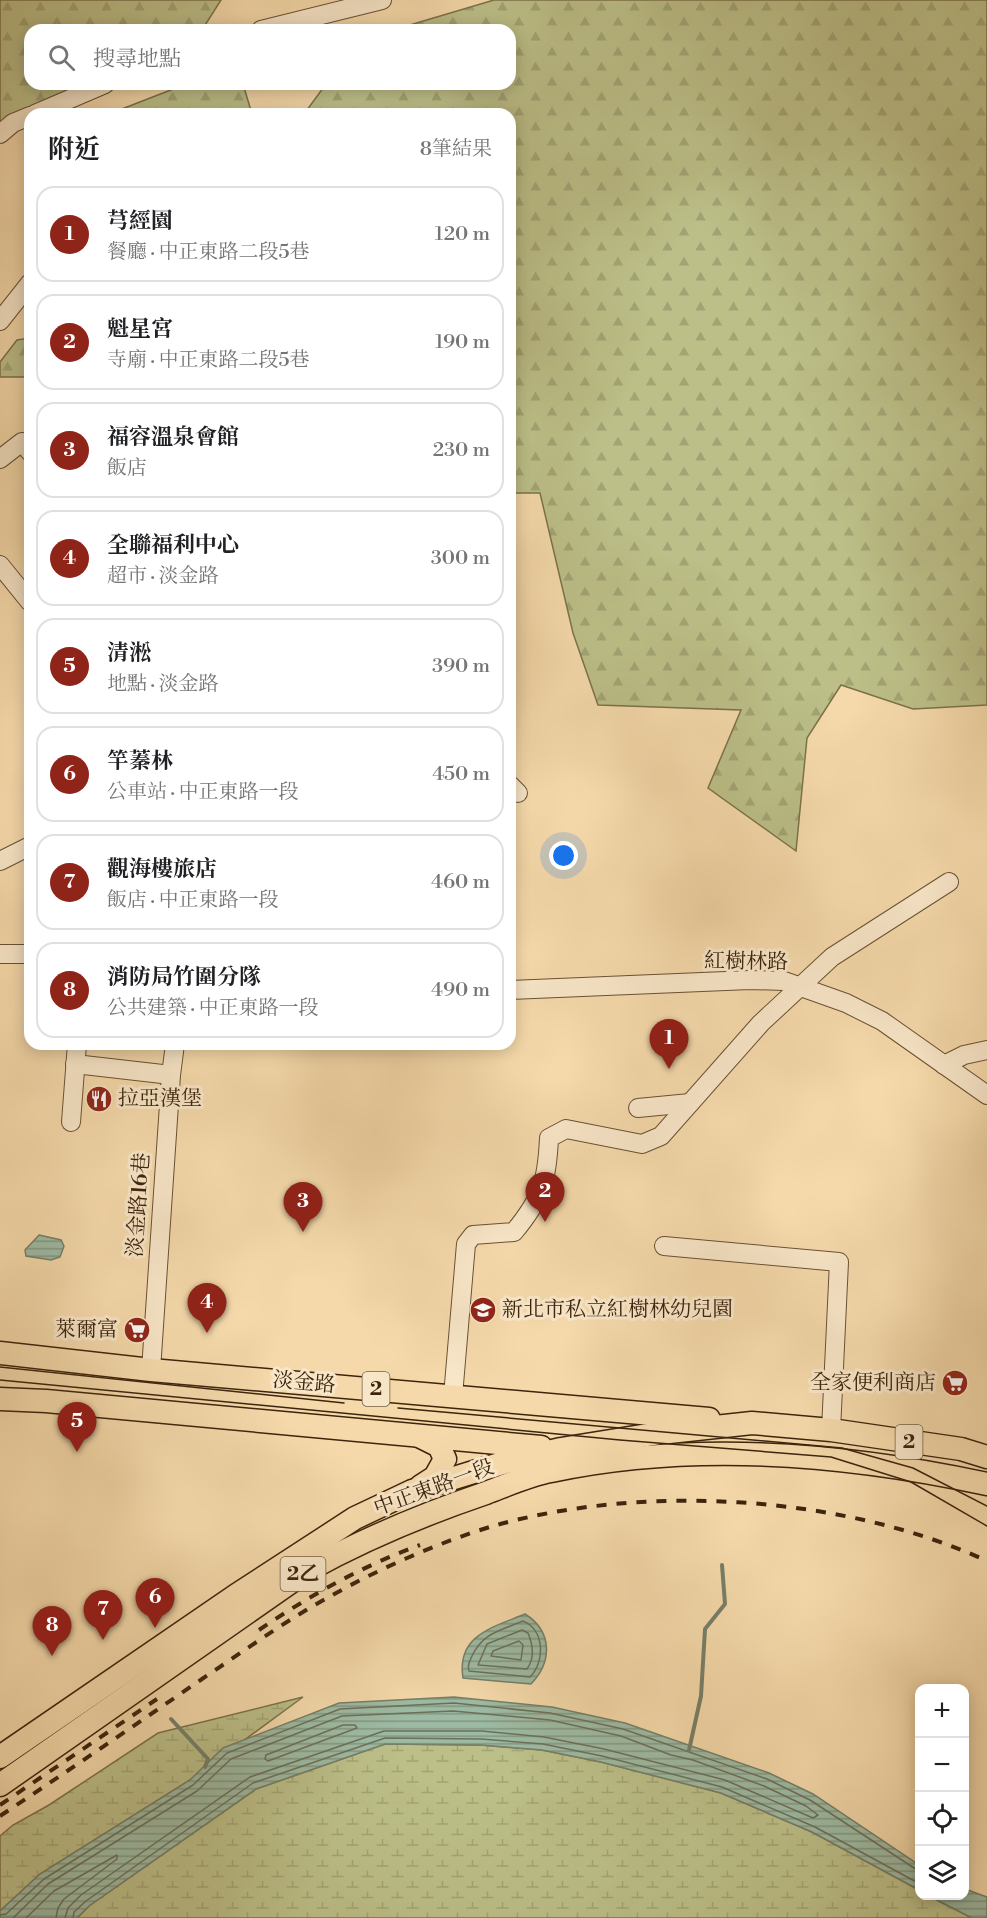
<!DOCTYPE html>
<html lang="zh-TW">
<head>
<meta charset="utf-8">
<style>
  body { margin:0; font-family:"Libre Bodoni","Noto Serif TC",serif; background:#f6f6f6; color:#202124 }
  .controls { position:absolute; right:18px; bottom:18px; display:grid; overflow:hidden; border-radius:12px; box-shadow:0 3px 15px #0003 }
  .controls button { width:54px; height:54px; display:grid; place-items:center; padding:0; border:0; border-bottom:2px solid #e0e0e0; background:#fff; color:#202124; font:30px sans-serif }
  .you { position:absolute; left:564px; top:856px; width:21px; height:21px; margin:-15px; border:4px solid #fff; border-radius:50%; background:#1a73e8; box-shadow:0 0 0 9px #1a73e833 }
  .badge { display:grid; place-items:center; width:39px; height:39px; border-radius:50%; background:#8f2418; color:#fff; font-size:20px; font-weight:700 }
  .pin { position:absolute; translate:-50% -50px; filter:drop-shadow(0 2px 3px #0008) }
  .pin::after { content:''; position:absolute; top:32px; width:21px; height:18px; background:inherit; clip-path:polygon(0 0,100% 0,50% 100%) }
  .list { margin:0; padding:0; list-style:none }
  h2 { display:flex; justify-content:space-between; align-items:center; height:78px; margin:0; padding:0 24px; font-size:26px }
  h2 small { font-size:20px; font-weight:400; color:#757577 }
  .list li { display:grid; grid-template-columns:39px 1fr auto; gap:18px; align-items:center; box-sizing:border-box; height:96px; margin:0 12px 12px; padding:0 12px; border:2px solid #e0e0e0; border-radius:18px }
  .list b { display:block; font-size:22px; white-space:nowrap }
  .list p { margin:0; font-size:20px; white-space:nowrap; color:#757577 }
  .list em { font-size:20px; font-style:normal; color:#757577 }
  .icon { flex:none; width:33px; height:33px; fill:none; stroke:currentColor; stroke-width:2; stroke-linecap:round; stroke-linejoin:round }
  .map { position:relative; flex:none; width:987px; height:1918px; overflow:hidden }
  .search { position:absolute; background:#fff; box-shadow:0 3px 15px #0003; left:24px; top:24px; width:492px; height:66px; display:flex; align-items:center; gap:15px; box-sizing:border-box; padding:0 21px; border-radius:18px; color:#757577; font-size:22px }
  .panel { position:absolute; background:#fff; box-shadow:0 3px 15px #0003; left:24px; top:108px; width:492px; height:942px; border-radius:18px }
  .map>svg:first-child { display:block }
</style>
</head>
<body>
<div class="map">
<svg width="987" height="1918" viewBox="0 0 987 1918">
  <defs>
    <pattern id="forest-firs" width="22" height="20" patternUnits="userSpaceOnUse" patternTransform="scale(1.5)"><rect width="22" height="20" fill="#bcbf88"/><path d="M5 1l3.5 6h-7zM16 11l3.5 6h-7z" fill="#a2a474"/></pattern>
    <pattern id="wetland-marsh" width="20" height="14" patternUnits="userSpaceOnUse" patternTransform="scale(1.5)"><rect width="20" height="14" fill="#bcbf88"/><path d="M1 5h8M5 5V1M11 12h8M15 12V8" fill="none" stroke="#a2a474"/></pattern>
    <pattern id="water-rules" width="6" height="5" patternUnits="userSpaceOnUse" patternTransform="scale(1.5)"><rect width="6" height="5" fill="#9dbba4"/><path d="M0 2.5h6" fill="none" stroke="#819884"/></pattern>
  </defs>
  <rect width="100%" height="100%" fill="#f5d9aa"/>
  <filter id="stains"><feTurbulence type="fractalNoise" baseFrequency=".00333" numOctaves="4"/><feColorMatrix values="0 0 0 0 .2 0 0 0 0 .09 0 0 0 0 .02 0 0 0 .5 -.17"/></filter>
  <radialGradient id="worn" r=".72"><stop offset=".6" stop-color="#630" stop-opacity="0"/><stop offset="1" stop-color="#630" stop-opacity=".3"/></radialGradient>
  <g fill="url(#forest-firs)" stroke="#7c724a" stroke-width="1.5">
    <polygon points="0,0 221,0 202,30 30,30 30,84 106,84 0,129"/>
    <polygon points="494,0 987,0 987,705 913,709 841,685 807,738 796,851 708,788 741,710 598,705 573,633 540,493 510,493 510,114 304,114 326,84 510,84 510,30 393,30"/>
    <polygon points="186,84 243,84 252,114 109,114"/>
    <polygon points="30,338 30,377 0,377 0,362 17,340"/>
  </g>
  <g fill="url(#wetland-marsh)" stroke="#7c724a" stroke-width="1.5">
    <polygon points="303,1697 190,1780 40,1874 0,1911 0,1836 13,1825 49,1805 158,1733"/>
    <polygon points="385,1744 481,1745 542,1750 601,1762 721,1793 812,1832 919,1890 920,1896 929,1896 972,1918 77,1918 89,1906 256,1789"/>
  </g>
  <g fill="url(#water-rules)" stroke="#767f68" stroke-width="1.5">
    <polygon points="39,1235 61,1240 64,1246 60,1257 51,1260 26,1256 25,1250"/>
    <path d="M525,1614C552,1631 553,1661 531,1684L463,1678C456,1635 494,1627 525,1614Z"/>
    <polygon points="454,1697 552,1707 625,1723 769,1773 813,1794 919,1865 919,1890 812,1832 721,1793 601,1762 542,1750 481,1745 385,1744 256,1789 89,1906 77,1918 0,1918 0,1911 40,1874 190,1780 223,1748 339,1703"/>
    <polygon points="965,1889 987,1897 987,1918 972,1918 929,1896 964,1896"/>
  </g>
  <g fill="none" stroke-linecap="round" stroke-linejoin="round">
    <g stroke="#6c7058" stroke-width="1.5">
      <path d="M523,1621C545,1630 545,1662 530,1677L469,1671C467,1666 469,1663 471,1658C482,1633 499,1631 523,1621Z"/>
      <path d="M522,1630L528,1633C533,1645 535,1658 527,1669L478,1665L487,1644Z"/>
      <polygon points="519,1641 523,1645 521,1660 491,1656 493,1651"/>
      <polygon points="343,1725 355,1725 357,1728 268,1761 265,1759 266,1755"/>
      <polyline points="0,1915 6,1914 44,1879 193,1785 227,1753 340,1709 454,1703 550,1713 623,1729 767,1779 810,1800 914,1868 920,1870"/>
      <polyline points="13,1918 48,1884 197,1791 231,1759 342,1716 453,1711 550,1720 621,1736 671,1755 693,1760 764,1786 806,1806 818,1815 813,1818 725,1780 604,1749 544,1737 482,1731 384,1731 250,1777 81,1895 68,1908 65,1918"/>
      <polyline points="26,1918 54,1891 117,1855 117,1859 64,1899 58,1908 56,1918"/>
      <polyline points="73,1918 74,1912 86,1901 253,1783 385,1738 481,1739 543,1744 602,1756 722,1787 815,1827 920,1884"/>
    </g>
    <g stroke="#767f68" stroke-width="4">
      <polyline points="171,1719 208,1759 205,1767"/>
      <polyline points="689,1750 701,1696 705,1629 725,1604 722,1565"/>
    </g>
    <defs>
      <g id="minor">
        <polyline points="261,30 382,0"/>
        <polyline points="35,114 105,84"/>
        <polyline points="0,134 13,123 30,116"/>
        <polyline points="0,321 30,283"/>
        <polyline points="0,459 22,442 30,452"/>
        <polyline points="0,565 30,602"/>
        <polyline points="510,785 518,793"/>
        <polyline points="0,861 30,846"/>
        <polyline points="0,954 30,954"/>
        <polyline points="510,990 750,980 784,981 846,1003 882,1021 987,1095"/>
        <polyline points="75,1064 171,1075"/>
        <polyline points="944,1065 964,1055 987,1050"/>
        <polyline points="638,1108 690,1103"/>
        <polyline points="71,1122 77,1044"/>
        <polyline points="664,1246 839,1262 831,1430"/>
        <polyline points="151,1370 171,1075 175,1044"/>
        <path d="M453,1396L466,1244L473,1235L514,1232C542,1198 547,1182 549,1138L566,1129L642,1144L661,1136L761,1023L832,957L949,882"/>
      </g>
      <g id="major">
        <polyline points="0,1353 151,1370 709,1419"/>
        <polyline points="0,1399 46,1401 541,1447"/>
        <polyline points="421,1437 439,1446 445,1459 435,1477 421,1486"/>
        <polyline points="0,1757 235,1596 355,1518 412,1491 506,1462 561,1449 660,1433 752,1423 831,1430 961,1449 987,1457"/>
        <path d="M0,1785L308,1570C366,1538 424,1514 486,1493C507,1485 529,1475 551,1471C692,1441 847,1454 987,1484"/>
      </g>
    </defs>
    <use href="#minor" stroke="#6a5134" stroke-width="20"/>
    <use href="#major" stroke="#3c240d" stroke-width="25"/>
    <use href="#minor" stroke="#f8e6c8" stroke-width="18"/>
    <use href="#major" stroke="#f5d9aa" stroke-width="22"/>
    <g stroke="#3c240d" stroke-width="1.5">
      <polyline points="0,1367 344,1403"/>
      <polyline points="0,1380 620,1440 831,1457 911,1482 987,1526"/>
      <polyline points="398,1408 842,1448 913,1468 987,1506"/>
    </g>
    <g stroke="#3c240d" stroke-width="4" stroke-dasharray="10 10" stroke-linecap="butt">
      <path d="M259,1630C309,1596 362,1566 420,1545"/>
      <polyline points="0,1805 157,1699"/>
      <path d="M0,1816C68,1771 135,1725 202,1679C244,1651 285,1621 329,1597C378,1569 440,1542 493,1526C645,1483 844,1495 987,1561"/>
    </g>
  </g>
  <defs>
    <symbol id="restaurant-disc" viewBox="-11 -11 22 22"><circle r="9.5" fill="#8f2418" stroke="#f8e6c8"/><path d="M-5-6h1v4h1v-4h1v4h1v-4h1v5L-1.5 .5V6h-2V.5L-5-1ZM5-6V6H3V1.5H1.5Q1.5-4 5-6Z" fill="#fff"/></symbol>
    <symbol id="school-disc" viewBox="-11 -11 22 22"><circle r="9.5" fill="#8f2418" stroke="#f8e6c8"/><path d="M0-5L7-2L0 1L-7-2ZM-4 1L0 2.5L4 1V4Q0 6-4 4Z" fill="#fff"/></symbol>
    <symbol id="supermarket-disc" viewBox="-11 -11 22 22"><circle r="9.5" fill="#8f2418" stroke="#f8e6c8"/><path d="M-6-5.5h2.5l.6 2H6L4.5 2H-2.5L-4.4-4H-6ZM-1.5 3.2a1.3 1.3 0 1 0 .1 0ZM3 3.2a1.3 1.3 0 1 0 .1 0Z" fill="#fff"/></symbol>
  </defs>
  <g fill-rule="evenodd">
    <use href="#restaurant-disc" x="84" y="1084" width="30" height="30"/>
    <use href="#school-disc" x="468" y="1295" width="30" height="30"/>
    <use href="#supermarket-disc" x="122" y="1315" width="30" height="30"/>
    <use href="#supermarket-disc" x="940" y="1368" width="30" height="30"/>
  </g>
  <g text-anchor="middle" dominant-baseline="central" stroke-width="6" stroke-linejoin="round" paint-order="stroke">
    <g fill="#f8e6c8" stroke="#745e45" stroke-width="1.5">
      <rect x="362.5" y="1372" width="27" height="34" rx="4.5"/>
      <rect x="895.5" y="1425" width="27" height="34" rx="4.5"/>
      <rect x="280.5" y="1557" width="45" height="34" rx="4.5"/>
    </g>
    <g font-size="20" font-weight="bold" fill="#3c240d">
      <text x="376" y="1389">2</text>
      <text x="909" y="1442">2</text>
      <text x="303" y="1574">2乙</text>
    </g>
    <g font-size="21" fill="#3c240d" stroke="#f8e6c8">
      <text transform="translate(746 962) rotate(1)">紅樹林路</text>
      <text transform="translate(139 1205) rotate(-86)">淡金路16巷</text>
      <text transform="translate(304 1383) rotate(5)">淡金路</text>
      <text transform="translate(434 1488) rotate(-20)">中正東路一段</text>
    </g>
    <g font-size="21" fill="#3c240d" stroke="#f8e6c8" text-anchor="start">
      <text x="118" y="1099">拉亞漢堡</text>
      <text x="502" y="1310">新北市私立紅樹林幼兒園</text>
      <text x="118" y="1330" text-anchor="end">萊爾富</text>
      <text x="936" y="1383" text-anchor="end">全家便利商店</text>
    </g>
  </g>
  <rect width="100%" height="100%" filter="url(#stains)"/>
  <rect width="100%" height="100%" fill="url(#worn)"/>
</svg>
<div class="controls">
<button>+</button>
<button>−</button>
<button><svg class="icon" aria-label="locate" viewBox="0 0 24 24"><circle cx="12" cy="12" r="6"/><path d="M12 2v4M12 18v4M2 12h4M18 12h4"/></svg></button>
<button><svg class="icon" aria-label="layers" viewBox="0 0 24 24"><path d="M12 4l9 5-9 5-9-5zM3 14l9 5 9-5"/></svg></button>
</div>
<div class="you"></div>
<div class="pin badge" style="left:669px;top:1069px">1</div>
<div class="pin badge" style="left:545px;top:1222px">2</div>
<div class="pin badge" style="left:303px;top:1232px">3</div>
<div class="pin badge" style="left:207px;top:1333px">4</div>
<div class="pin badge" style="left:77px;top:1452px">5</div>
<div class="pin badge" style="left:155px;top:1628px">6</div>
<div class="pin badge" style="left:103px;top:1640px">7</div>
<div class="pin badge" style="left:52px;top:1656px">8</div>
<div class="search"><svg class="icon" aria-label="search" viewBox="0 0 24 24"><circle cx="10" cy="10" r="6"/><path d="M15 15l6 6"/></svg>搜尋地點</div>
<section class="panel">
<h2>附近<small>8筆結果</small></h2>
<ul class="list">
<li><span class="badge">1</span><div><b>芎經園</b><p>餐廳 · 中正東路二段5巷</p></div><em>120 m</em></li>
<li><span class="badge">2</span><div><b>魁星宮</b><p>寺廟 · 中正東路二段5巷</p></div><em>190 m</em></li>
<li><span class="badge">3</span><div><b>福容溫泉會館</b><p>飯店</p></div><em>230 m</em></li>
<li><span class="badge">4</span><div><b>全聯福利中心</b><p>超市 · 淡金路</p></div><em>300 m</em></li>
<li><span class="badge">5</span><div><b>清淞</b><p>地點 · 淡金路</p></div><em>390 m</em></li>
<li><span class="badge">6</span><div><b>竿蓁林</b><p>公車站 · 中正東路一段</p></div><em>450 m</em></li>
<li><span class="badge">7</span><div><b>觀海樓旅店</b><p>飯店 · 中正東路一段</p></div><em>460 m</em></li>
<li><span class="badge">8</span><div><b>消防局竹圍分隊</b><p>公共建築 · 中正東路一段</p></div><em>490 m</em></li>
</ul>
</section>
</div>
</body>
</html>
